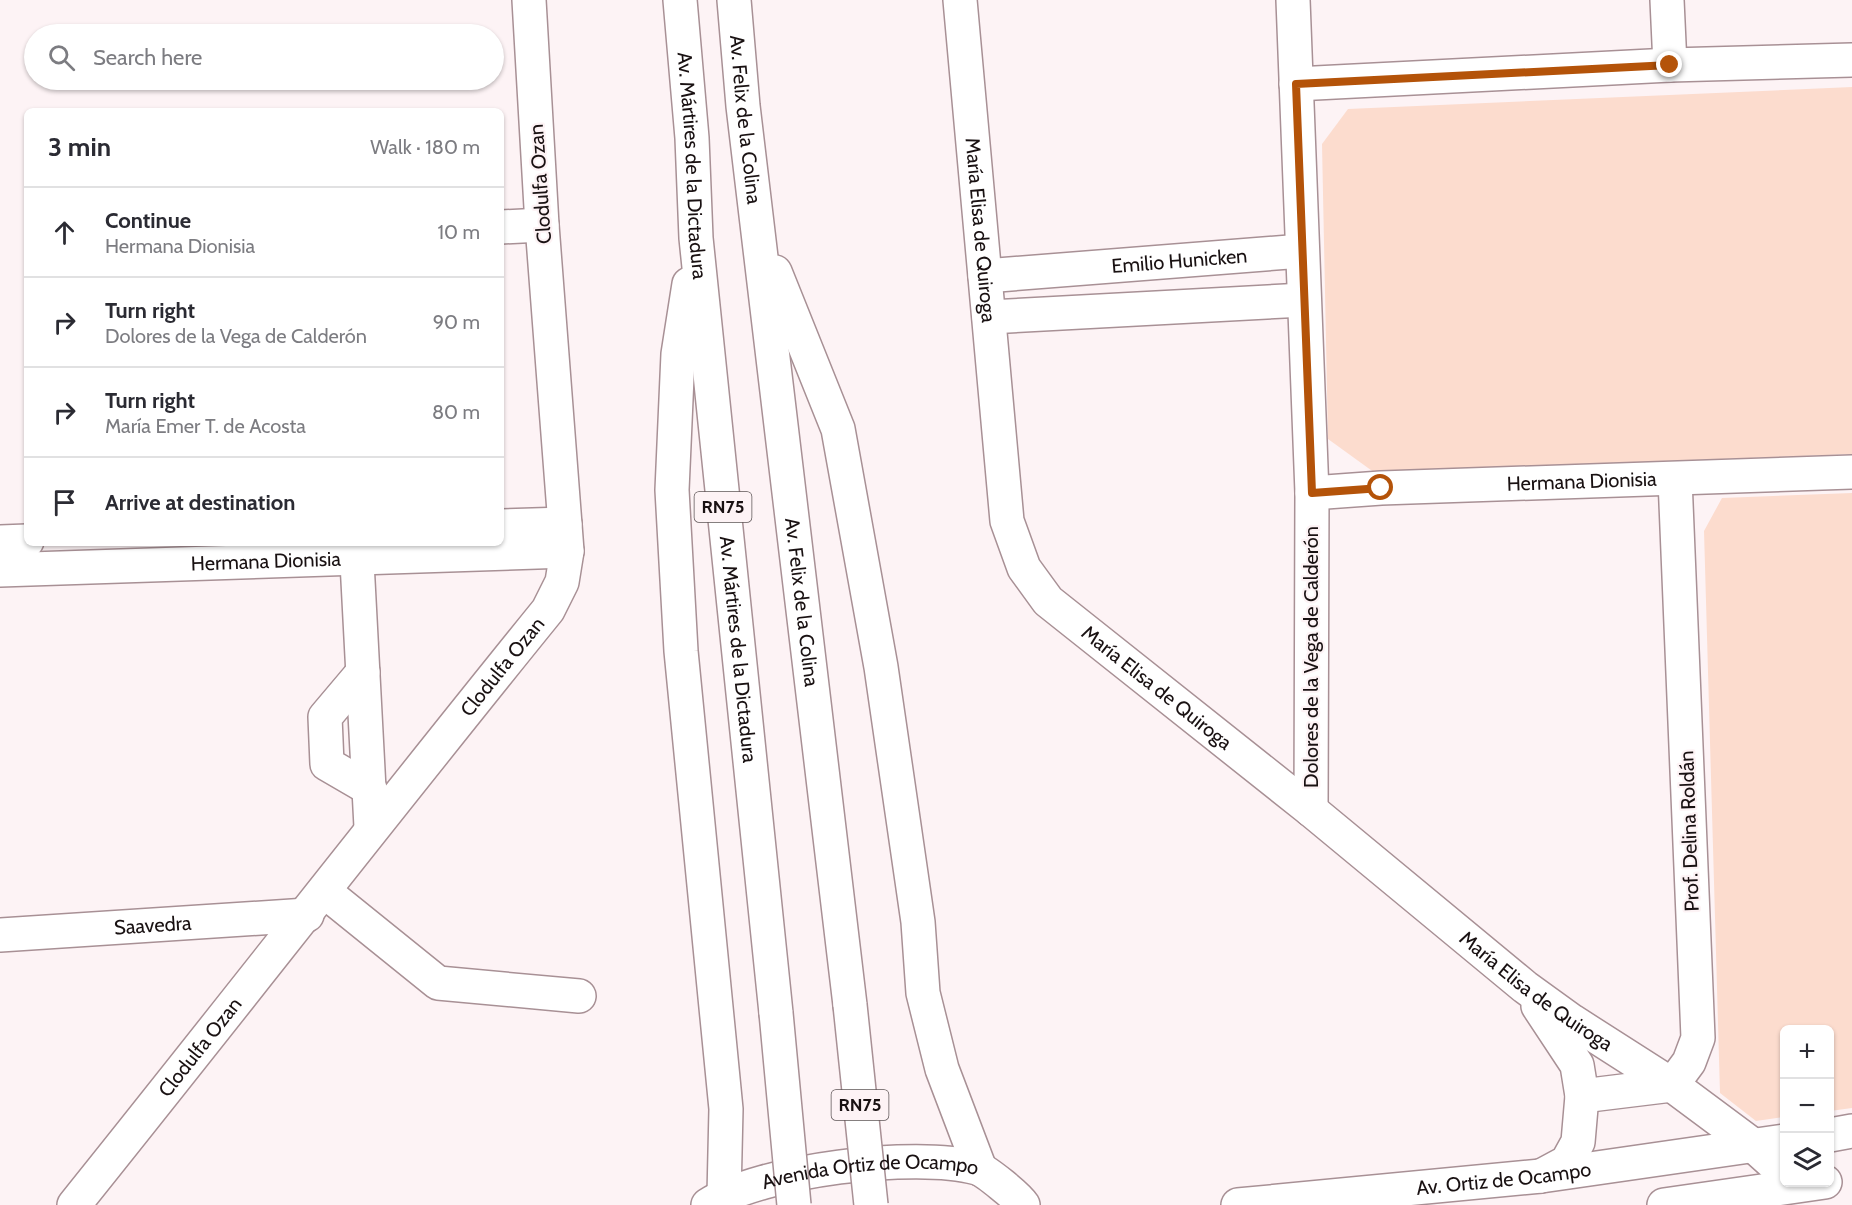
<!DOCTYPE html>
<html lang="en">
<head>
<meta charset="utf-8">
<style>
  body { margin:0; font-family:Cabin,sans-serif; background:#f2f2f3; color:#2b2b33 }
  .controls { position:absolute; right:18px; bottom:18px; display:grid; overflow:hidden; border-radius:9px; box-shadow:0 2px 4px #0004 }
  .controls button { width:54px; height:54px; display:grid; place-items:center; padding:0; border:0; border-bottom:2px solid #e1e1e2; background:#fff; color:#2b2b33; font:30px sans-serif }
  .stop { position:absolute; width:18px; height:18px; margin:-14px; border:4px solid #b45309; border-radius:50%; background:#fff }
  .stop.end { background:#b45309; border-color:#fff; box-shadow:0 2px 6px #0008 }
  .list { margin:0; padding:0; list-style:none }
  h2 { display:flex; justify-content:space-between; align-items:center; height:78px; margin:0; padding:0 24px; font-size:26px }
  h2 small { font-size:20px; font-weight:400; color:#7c7c81 }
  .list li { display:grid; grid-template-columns:39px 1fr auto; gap:18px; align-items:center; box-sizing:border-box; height:90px; padding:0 24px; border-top:2px solid #e1e1e2 }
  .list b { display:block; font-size:22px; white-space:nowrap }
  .list p { margin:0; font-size:20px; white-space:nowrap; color:#7c7c81 }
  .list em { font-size:20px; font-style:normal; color:#7c7c81 }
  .icon { flex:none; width:33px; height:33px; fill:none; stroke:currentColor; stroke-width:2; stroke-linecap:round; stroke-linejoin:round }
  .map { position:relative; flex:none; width:1852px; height:1205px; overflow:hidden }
  .search { position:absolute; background:#fff; box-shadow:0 2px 4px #0004; left:24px; top:24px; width:480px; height:66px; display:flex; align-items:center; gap:15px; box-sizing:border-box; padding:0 21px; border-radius:33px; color:#7c7c81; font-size:22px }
  .panel { position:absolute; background:#fff; box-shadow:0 2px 4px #0004; left:24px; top:108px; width:480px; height:438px; border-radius:9px }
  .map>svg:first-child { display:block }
</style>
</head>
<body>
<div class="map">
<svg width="1852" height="1205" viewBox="0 0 1852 1205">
  <rect width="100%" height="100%" fill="#fdf3f5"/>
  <g fill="#fcdcce">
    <polygon points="1852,87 1852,454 1375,473 1328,439 1322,144 1348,109"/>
    <polygon points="1852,493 1852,1108 1830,1111 1830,1030 1784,1030 1784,1117 1756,1121 1720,1093 1704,531 1722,498"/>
  </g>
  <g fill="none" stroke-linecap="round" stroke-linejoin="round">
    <defs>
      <g id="minor">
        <path id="s1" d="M960,0L1007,521L1024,568L1048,601L1311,810L1525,987L1572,1021L1672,1085L1754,1146L1784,1173"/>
        <polyline points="1293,0 1312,493 1311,810"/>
        <polyline points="1667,0 1670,65"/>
        <polyline points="1296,84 1670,65 1852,60"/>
        <polyline points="501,227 542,225"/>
        <path id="s2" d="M985,276L1302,251"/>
        <polyline points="989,317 1304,300"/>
        <path id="s3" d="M1312,493L1381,488L1852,472"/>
        <polyline points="501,526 565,524"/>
        <polyline points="0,542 27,541"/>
        <polyline points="356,543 371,827"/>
        <path id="s4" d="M0,570L567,551"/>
        <polyline points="363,672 325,717 327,764 370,789"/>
        <polyline points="324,891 438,983 579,996"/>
        <path id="s5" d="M0,935L307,915"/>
        <polyline points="1538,1006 1577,1065 1582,1096 1578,1142 1567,1162 1541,1176"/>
        <polyline points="1582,1096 1672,1085 1689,1062 1698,1038 1675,479"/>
        <polyline points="1830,1135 1852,1131"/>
        <path id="s6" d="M74,1205C233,1007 388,807 548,610L562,582L567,551L542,225L529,0"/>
        <path id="s7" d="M1238,1205L1541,1176L1784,1141"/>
        <polyline points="1664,1205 1825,1182"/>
      </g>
      <g id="major">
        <path id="s8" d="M680,0L692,138L696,238L776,1013"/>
        <path id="s9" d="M734,0L743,106L850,1005"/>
        <polyline points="775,272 838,429 881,667 918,922 923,993 942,1069 980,1169"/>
        <polyline points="689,284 678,354 672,490 681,651 726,1109 724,1195"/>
        <path id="s10" d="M708,1205C761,1170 916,1151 977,1168C986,1171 1018,1197 1023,1205"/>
      </g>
    </defs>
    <use href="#minor" stroke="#a89095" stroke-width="36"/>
    <use href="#major" stroke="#a89095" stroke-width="36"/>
    <use href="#minor" stroke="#fff" stroke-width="33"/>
    <use href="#major" stroke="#fff" stroke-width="33"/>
    <defs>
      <g id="major-bridge">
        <polyline points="850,1005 871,1205"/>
        <polyline points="776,1013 794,1205"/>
      </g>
    </defs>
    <use href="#major-bridge" stroke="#a89095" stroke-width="36" stroke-linecap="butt"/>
    <use href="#major-bridge" stroke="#fff" stroke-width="33"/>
  </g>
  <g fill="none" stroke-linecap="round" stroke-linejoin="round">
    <polyline stroke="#b45309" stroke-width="8" points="1381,488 1312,493 1296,84 1670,65"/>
  </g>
  <g text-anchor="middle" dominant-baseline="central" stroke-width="4.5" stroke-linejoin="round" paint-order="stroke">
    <g fill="#fdf3f5" stroke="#5d5556" stroke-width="1.5">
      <rect x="694.5" y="492" width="57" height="30" rx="4.5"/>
      <rect x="831.5" y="1090" width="57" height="30" rx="4.5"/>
    </g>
    <g font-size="18" font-weight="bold" fill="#191112">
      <text x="723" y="507">RN75</text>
      <text x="860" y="1105">RN75</text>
    </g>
    <g font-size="20" fill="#191112" stroke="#fdf3f5">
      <text stroke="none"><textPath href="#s9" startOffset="120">Av. Felix de la Colina</textPath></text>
      <text stroke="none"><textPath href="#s8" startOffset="166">Av. Mártires de la Dictadura</textPath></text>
      <text transform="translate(540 184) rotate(-94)">Clodulfa Ozan</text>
      <text stroke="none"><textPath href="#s1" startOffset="231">María Elisa de Quiroga</textPath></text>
      <text stroke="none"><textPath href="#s2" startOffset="195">Emilio Hunicken</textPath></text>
      <text stroke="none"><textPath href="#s3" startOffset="270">Hermana Dionisia</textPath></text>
      <text stroke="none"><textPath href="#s4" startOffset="266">Hermana Dionisia</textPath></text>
      <text stroke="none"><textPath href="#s9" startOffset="606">Av. Felix de la Colina</textPath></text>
      <text stroke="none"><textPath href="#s8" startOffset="652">Av. Mártires de la Dictadura</textPath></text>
      <text transform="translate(1311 657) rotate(-90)">Dolores de la Vega de Calderón</text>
      <text stroke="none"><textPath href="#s6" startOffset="688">Clodulfa Ozan</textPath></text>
      <text stroke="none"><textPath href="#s1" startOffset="753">María Elisa de Quiroga</textPath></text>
      <text transform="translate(1689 831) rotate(-92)">Prof. Delina Roldán</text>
      <text stroke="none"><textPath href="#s5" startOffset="153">Saavedra</textPath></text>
      <text stroke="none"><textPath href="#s1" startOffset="1239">María Elisa de Quiroga</textPath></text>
      <text stroke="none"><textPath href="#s6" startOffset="202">Clodulfa Ozan</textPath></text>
      <text stroke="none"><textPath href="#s7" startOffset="267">Av. Ortiz de Ocampo</textPath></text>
      <text stroke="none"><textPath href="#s10" startOffset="168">Avenida Ortiz de Ocampo</textPath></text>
    </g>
  </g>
</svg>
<div class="controls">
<button>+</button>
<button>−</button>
<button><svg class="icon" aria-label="layers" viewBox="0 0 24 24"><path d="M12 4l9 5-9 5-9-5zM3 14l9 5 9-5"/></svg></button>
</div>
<div class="stop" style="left:1381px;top:488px"></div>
<div class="stop end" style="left:1670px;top:65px"></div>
<div class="search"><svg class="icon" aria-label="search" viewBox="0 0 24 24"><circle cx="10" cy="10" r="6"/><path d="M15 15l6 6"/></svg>Search here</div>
<section class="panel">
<h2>3 min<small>Walk · 180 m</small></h2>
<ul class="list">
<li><svg class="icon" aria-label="ahead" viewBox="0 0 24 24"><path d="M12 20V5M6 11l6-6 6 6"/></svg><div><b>Continue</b><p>Hermana Dionisia</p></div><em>10 m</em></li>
<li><svg class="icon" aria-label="right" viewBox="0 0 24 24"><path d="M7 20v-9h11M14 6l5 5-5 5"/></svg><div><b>Turn right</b><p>Dolores de la Vega de Calderón</p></div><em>90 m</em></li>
<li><svg class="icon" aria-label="right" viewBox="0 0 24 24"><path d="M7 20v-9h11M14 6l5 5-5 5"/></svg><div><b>Turn right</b><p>María Emer T. de Acosta</p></div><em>80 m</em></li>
<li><svg class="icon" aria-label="arrive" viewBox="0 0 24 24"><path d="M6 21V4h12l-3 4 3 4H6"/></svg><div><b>Arrive at destination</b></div></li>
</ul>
</section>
</div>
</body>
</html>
